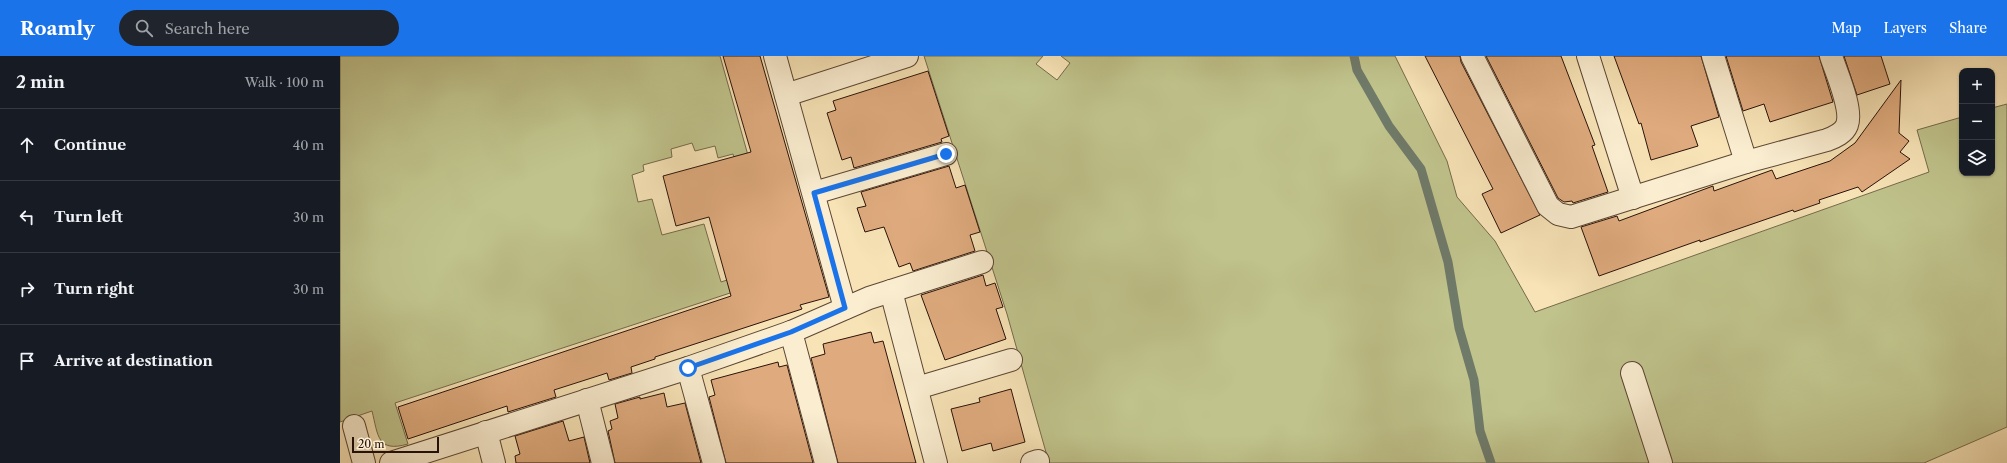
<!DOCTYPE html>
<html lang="en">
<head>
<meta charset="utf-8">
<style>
  body { margin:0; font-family:"Libre Caslon Text",serif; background:#20242c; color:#f1f3f6 }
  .controls { position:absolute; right:12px; top:12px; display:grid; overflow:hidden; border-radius:8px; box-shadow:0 1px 3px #0004 }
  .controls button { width:36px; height:36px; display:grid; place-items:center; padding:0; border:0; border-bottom:1px solid #363941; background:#171b24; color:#f1f3f6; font:20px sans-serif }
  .scale { position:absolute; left:12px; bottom:10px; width:87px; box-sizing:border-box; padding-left:4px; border:2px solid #291208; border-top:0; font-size:11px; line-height:14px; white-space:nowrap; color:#291208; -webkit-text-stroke:3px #faedd0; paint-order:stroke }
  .stop { position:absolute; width:12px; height:12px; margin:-9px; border:3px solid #1a73e8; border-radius:50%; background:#fff }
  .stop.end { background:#1a73e8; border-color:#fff; box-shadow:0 1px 4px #0008 }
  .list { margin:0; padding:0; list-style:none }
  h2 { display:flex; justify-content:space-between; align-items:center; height:52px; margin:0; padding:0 16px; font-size:17px }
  h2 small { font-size:13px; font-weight:400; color:#9ea1a6 }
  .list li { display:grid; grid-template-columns:26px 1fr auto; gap:12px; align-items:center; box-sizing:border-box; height:72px; padding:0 16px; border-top:1px solid #363941 }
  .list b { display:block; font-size:15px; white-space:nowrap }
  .list em { font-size:13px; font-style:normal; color:#9ea1a6 }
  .icon { flex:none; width:22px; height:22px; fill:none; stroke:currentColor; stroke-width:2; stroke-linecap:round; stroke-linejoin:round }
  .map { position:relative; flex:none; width:1667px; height:407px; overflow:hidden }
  header { display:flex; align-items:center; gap:24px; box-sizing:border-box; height:56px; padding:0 20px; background:#1a73e8; color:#fff }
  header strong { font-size:19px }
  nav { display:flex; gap:22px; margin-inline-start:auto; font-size:14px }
  .search { width:280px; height:36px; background:#20242c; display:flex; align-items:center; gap:10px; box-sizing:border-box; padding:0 14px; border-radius:22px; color:#9ea1a6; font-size:15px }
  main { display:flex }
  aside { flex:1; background:#171b24 }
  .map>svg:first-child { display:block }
</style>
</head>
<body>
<header>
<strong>Roamly</strong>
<div class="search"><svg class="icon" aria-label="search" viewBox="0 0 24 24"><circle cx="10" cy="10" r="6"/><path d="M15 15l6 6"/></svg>Search here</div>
<nav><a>Map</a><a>Layers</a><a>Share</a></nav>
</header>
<main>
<aside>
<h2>2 min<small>Walk · 100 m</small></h2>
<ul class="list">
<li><svg class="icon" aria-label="ahead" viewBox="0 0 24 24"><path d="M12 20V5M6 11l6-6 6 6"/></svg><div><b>Continue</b></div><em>40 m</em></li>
<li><svg class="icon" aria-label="left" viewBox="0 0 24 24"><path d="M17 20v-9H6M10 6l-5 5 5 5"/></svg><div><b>Turn left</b></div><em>30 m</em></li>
<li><svg class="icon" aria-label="right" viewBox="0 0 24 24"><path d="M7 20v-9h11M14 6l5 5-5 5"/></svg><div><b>Turn right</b></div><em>30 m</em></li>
<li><svg class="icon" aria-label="arrive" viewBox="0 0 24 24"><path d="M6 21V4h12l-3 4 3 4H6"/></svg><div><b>Arrive at destination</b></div></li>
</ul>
</aside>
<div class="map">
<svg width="1667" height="407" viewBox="0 0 1667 407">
  <rect width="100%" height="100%" fill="#f7e3b6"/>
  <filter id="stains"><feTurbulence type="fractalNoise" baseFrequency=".005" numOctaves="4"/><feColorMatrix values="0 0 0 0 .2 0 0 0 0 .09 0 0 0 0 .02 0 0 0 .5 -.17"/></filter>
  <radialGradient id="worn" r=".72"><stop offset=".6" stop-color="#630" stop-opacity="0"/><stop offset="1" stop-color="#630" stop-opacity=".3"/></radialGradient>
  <g fill="#c0c38c" stroke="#746a4a" fill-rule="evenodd">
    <path d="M0,0H380L442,220L55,347L68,388C37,397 38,379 32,355L0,366ZM352,87L355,95L375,90L378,102L393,98L423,212L381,226L364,168L322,179L312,143L298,146L292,119L304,115L303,109L332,101L331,93Z"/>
    <polygon points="584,0 703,0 696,8 717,24 730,7 721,0 1055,0 1107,105 1117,141 1155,185 1195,256 1589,116 1577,74 1622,61 1622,117 1652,117 1652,52 1667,48 1667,371 1584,407 709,407 667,258"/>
  </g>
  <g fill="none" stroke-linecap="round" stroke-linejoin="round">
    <polyline stroke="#6f7a69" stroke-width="9" points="1014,0 1017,14 1049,70 1081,113 1108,206 1119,272 1134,324 1140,375 1151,407"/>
  </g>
  <g fill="#dfab7e" stroke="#291208">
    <polygon points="383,0 420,0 489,241 460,249 462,253 315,301 315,303 291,311 292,317 269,324 267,317 261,319 214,334 216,341 168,356 167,350 68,383 58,351 391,240 369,161 336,170 323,120 411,96"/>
    <polygon points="1085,0 1120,0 1121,6 1200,159 1161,177 1142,138 1153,133"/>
    <polygon points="1146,0 1221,0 1255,89 1252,90 1268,136 1233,147 1232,145 1224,146 1218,142"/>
    <polygon points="1274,0 1361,0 1379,61 1351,70 1358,90 1311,104 1301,67 1299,68"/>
    <polygon points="1386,0 1479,0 1493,46 1430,66 1424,48 1403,55"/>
    <polygon points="1504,0 1541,0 1550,28 1517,39"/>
    <polygon points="588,15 609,80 601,83 602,86 514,112 511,101 502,104 487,57 496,54 493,45"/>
    <polygon points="1561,24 1559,77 1569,85 1560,96 1570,103 1522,136 1518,131 1479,144 1480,147 1454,156 1453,154 1360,186 1360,184 1259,220 1241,171 1277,160 1279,165 1373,130 1374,135 1432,114 1436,123 1490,105 1515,87"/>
    <polygon points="609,110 616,132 625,129 640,176 630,179 635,195 573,215 570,207 559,211 544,171 525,176 517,152 526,150 521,136"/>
    <polygon points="643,219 646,230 655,227 663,251 656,253 666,283 605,304 581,239"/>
    <polygon points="531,276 534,287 543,285 576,407 498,407 471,302 485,298 483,288"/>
    <polygon points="438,306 439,311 447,309 473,407 386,407 369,341 375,339 371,324"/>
    <polygon points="671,333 685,386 653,395 651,387 622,395 611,353 640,346 639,342"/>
    <polygon points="324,337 327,351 345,347 361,407 275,407 268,375 272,373 270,365 278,362 275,348 300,341 300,343"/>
    <polygon points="223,365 229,385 244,381 250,407 176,407 175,400 180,398 175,380"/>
  </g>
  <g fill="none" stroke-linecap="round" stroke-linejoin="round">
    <defs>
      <g id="street">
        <polyline points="435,0 505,252"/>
        <path d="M1132,0L1208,150L1218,158L1231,161L1406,106L1487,84C1495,81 1504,77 1507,69C1513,53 1496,16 1491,0"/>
        <polyline points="1248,0 1293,142"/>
        <polyline points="1373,0 1406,106"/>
        <polyline points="446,39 567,0"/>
        <polyline points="474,137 606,98"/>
        <polyline points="551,235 596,407"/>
        <polyline points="451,276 486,407"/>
        <polyline points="348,312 374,407"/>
        <polyline points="1292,317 1321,407"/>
        <polyline points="577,332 671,304"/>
        <polyline points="247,344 263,407"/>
        <polyline points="14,370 24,407"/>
        <polyline points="146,376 154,407"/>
        <polyline points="51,407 348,312 451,276 529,242 642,206"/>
        <polyline points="692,407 698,405"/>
      </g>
    </defs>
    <use href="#street" stroke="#5c4634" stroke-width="24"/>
    <use href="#street" stroke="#faedd0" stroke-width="22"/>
  </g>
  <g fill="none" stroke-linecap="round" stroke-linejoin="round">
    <polyline stroke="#1a73e8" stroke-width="5" points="348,312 451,276 505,252 474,137 606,98"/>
  </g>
  <rect width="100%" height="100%" filter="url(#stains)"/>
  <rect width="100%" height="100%" fill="url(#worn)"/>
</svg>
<div class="controls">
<button>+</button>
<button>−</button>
<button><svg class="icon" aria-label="layers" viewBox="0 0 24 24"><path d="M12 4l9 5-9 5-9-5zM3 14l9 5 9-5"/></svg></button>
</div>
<div class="scale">20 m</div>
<div class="stop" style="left:348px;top:312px"></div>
<div class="stop end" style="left:606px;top:98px"></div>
</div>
</main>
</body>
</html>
